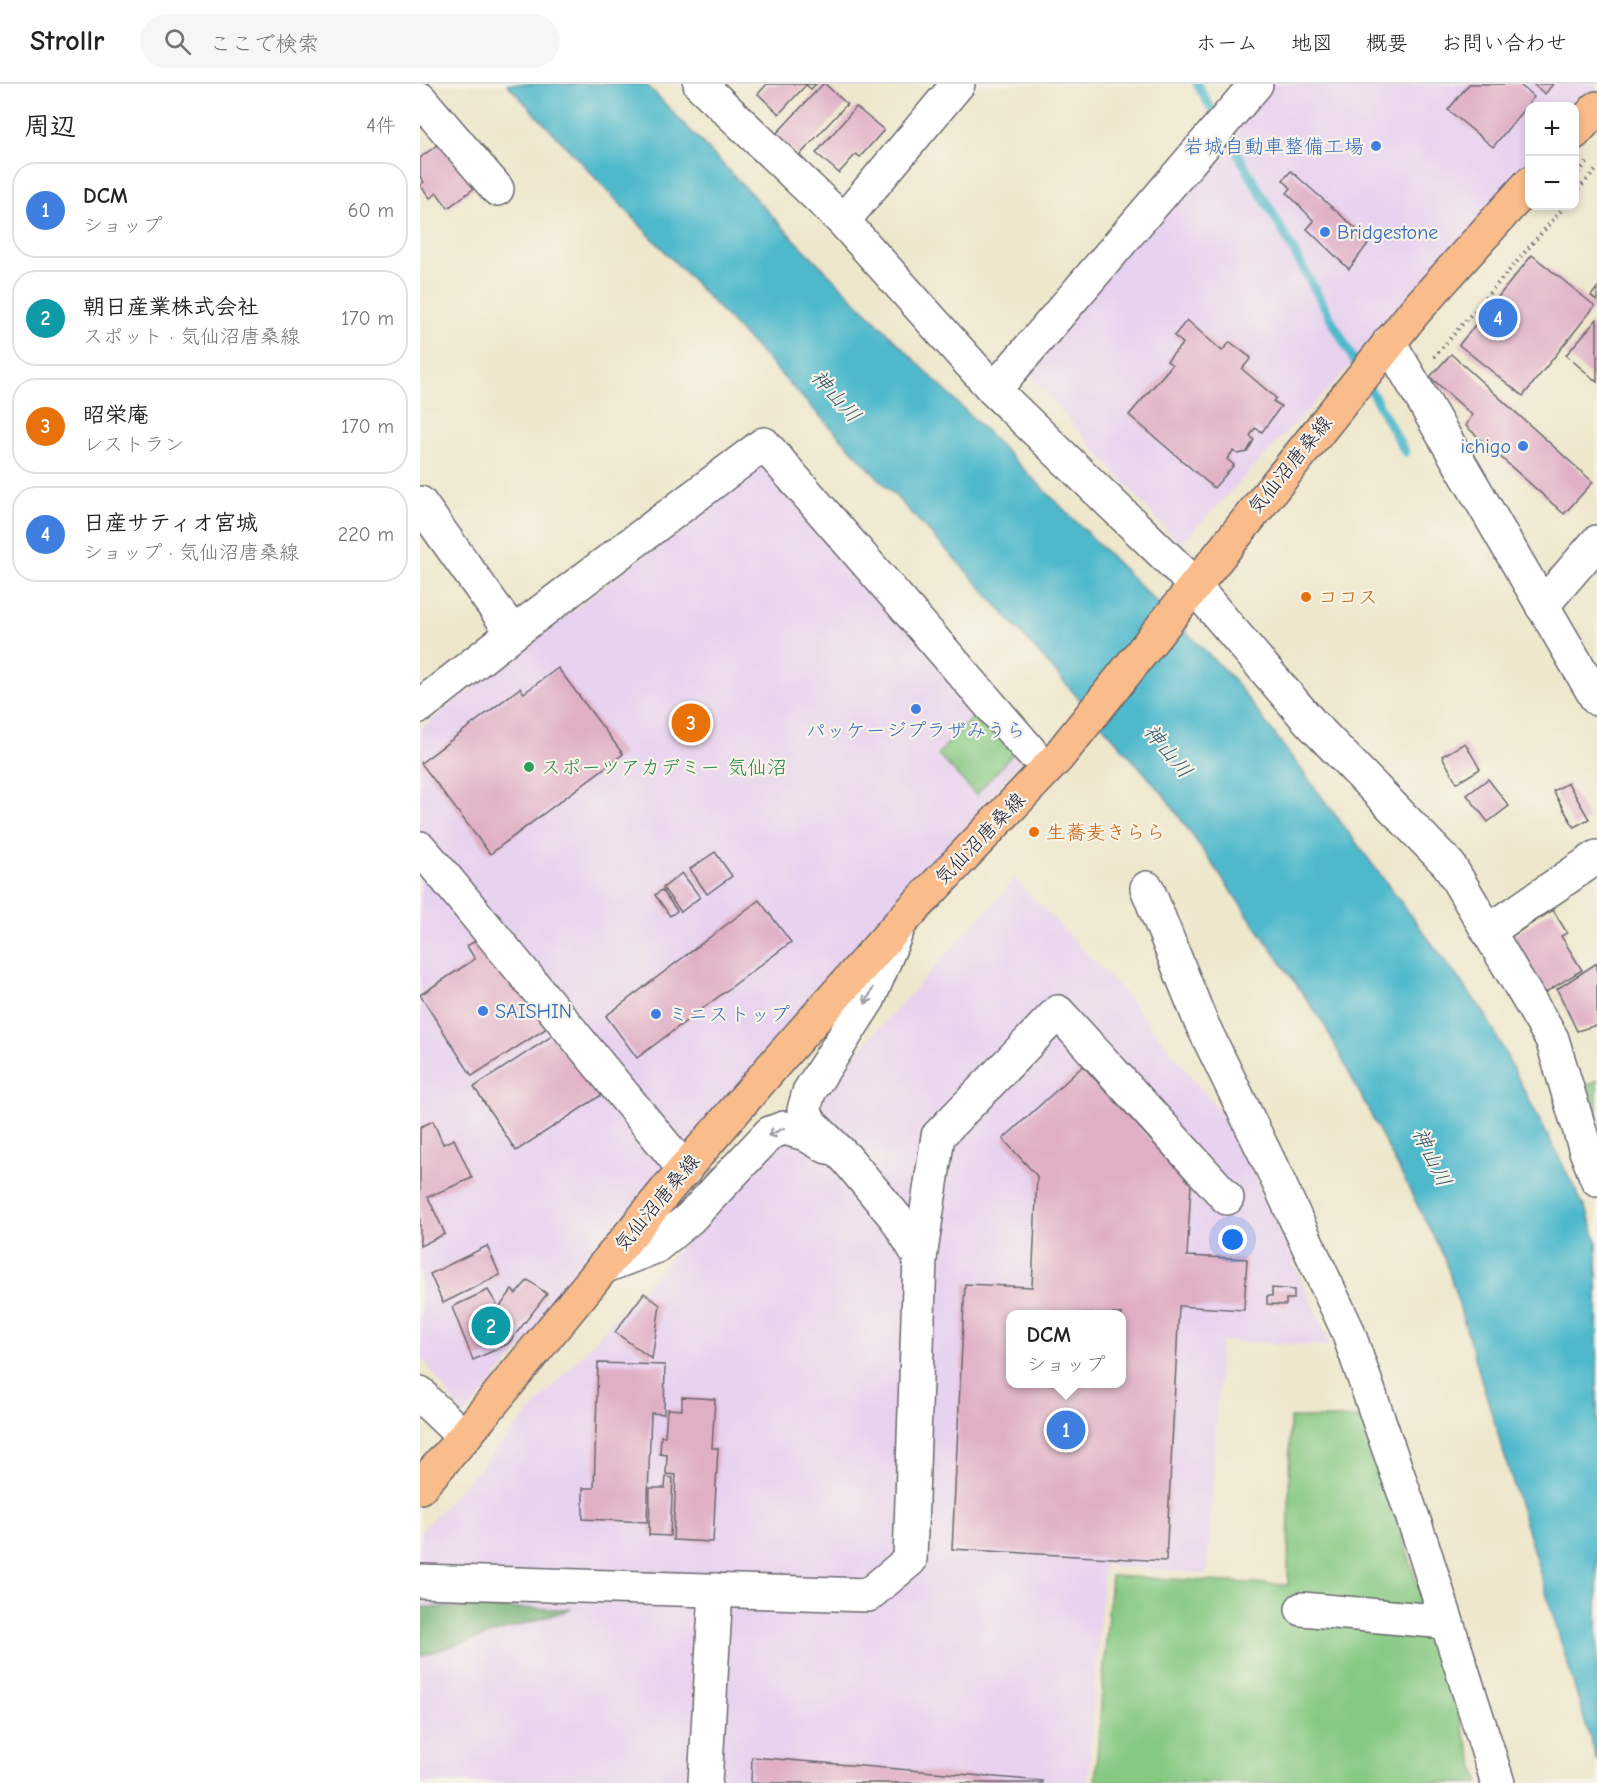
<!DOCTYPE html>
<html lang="ja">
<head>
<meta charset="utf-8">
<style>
  body { margin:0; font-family:"Comic Neue","Klee One",sans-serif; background:#f6f6f6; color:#222 }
  .controls { position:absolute; right:18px; top:18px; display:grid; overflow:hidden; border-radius:12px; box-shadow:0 3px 9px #0003 }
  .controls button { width:54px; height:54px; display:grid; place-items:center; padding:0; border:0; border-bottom:2px solid #e0e0e0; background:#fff; color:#222; font:30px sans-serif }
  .you { position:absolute; left:813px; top:1156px; width:21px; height:21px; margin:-15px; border:4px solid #fff; border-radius:50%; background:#1a73e8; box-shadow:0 0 0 9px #1a73e833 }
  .badge { display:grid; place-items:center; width:39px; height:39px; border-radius:50%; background:#1f6fb2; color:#fff; font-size:20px; font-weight:700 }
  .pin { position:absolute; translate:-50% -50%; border:3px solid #fff; box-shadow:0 2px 6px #0006 }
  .popup { position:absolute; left:586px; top:1226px; width:120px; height:78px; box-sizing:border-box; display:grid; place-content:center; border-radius:12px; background:#fff; filter:drop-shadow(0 2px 4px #0005); font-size:20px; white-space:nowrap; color:#767676 }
  .popup b { font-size:22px; color:#222 }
  .popup::after { content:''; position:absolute; left:50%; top:100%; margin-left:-12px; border:12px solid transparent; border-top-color:#fff }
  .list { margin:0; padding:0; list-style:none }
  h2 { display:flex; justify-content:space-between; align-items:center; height:78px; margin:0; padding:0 24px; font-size:26px }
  h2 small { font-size:20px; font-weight:400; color:#767676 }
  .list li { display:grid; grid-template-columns:39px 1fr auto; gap:18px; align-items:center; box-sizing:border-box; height:96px; margin:0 12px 12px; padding:0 12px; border:2px solid #e0e0e0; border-radius:24px }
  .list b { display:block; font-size:22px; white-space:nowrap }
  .list p { margin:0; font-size:20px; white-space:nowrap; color:#767676 }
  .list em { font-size:20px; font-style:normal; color:#767676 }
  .icon { flex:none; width:33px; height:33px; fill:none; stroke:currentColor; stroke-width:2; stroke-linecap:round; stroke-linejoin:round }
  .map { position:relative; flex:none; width:1177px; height:1699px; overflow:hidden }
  header { display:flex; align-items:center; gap:36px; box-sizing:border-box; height:84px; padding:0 30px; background:#fff; border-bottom:2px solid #e0e0e0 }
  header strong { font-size:28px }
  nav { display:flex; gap:33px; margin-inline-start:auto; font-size:21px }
  .search { width:420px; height:54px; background:#f6f6f6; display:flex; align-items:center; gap:15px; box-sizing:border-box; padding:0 21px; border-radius:33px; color:#767676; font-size:22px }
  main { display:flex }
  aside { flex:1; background:#fff }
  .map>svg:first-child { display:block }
</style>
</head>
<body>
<header>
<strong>Strollr</strong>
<div class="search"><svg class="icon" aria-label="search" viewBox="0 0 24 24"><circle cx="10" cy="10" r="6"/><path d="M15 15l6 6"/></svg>ここで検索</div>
<nav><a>ホーム</a><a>地図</a><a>概要</a><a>お問い合わせ</a></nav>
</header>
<main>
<aside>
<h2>周辺<small>4件</small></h2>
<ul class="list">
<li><span class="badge" style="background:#3f7fe0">1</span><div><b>DCM</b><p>ショップ</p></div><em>60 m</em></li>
<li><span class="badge" style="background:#0f9aa8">2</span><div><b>朝日産業株式会社</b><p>スポット · 気仙沼唐桑線</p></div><em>170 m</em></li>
<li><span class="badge" style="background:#e8710a">3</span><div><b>昭栄庵</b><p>レストラン</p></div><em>170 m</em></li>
<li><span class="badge" style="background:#3f7fe0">4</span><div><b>日産サティオ宮城</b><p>ショップ · 気仙沼唐桑線</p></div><em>220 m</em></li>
</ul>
</aside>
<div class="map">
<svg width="1177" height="1699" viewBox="0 0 1177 1699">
  <rect width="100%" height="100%" fill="#f7f3e8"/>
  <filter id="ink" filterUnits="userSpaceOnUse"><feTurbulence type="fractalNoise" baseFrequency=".0167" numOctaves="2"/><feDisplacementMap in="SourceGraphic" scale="12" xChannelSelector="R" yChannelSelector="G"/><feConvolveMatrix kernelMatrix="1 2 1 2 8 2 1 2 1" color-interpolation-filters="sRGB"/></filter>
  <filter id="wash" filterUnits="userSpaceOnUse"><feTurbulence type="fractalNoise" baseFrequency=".008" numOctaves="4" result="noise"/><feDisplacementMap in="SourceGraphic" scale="24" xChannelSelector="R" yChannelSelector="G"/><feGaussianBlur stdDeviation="1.35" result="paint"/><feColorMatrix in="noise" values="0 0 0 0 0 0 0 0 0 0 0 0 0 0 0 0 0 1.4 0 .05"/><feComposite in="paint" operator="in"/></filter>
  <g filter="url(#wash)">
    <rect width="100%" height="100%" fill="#eee7cc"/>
    <g fill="#e7d2ef" fill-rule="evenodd">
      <polygon points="848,0 1177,0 1177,22 1155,45 1154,22 1110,22 1109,93 760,461 604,285"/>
      <polygon points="343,379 610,667 44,1332 0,1271 0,645"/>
      <path d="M595,795L699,903L812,1043L911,1262L801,1257L787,1490L684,1481L668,1699H0V1449ZM590,1230H702V1300H590Z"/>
    </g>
    <g fill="#86c982" stroke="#54765e" stroke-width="1.5">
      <polygon points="566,619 604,657 556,711 518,670"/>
      <polygon points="1177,996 1177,1043 1161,1006"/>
      <polygon points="870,1334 945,1334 1060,1699 675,1699 691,1492 868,1501"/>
    </g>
    <polygon fill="#6cad70" stroke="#476856" stroke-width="1.5" points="0,1523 152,1525 0,1572"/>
    <polygon fill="#4fb9cc" stroke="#386e84" stroke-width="1.5" points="87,0 226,0 375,156 813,595 1065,930 1168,1130 1177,1157 1177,1677 1025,1175 904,940 744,711 548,489"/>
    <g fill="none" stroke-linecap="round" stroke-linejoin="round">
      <polyline stroke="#4fb9cc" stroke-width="9" points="777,0 854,132 985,368"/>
    </g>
    <g id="blocks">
      <g fill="#e0afc6" fill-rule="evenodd">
        <polygon points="347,0 396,0 391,5 386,1 359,30 338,10"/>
        <polygon points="403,0 405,0 427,20 378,73 355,51"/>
        <polygon points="1049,0 1099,0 1114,13 1073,63 1028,26"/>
        <polygon points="1113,0 1133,0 1125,10"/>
        <polygon points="436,23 464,46 440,73 436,70 419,89 396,69"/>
        <polygon points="22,57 57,102 28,124 17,109 10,114 0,101 4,98 0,93 0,74"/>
        <polygon points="871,87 950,157 929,185 887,145 894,137 867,109 871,104 863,96"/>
        <polygon points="1112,171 1175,222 1103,312 1039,261"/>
        <polygon points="1177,204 1177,217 1171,212"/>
        <polygon points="1177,235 1177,298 1146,271"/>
        <polygon points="767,236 802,267 810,258 831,274 822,285 856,314 853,317 861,322 842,348 835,344 830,352 834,356 827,368 818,370 813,367 807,375 814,381 794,404 709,331 752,281 747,277 763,259 754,252"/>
        <polygon points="1031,270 1173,398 1144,430 1046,342 1052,331 1010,293"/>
        <polygon points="138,584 203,670 70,770 1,679 100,604 104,609"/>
        <polygon points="1045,659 1060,685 1037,699 1022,672"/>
        <polygon points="1068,695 1089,722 1068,738 1047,711"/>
        <polygon points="1148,699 1169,735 1154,743 1133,707"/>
        <polygon points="295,768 312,792 287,810 270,785"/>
        <polygon points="262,789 280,813 261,828 243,804"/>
        <polygon points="242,806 257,827 250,832 235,811"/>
        <polygon points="339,816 371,858 217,974 186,932"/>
        <polygon points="1133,826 1147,849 1141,852 1162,886 1121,911 1087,855"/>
        <polygon points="66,850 127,944 52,992 0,911 55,875 47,862"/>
        <polygon points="1177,879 1177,941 1157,947 1137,905"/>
        <polygon points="141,946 183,1010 96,1067 54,1003"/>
        <path d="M663,982L771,1100L767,1172L827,1175L824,1226L759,1222L746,1477L532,1465L545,1200L612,1203L617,1092L583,1055ZM590,1230H702V1300H590Z"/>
        <polygon points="13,1037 23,1060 34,1055 52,1094 8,1113 25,1150 0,1162 0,1043"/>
        <polygon points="67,1162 80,1191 23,1219 10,1190"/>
        <polygon points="108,1196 127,1210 88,1260 53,1276 32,1223 68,1206 79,1224 92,1206 96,1210"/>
        <polygon points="852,1204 874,1206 874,1215 866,1215 866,1221 847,1220 847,1212 852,1212"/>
        <polygon points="224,1209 240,1221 232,1275 195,1248"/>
        <polygon points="178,1279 245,1281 244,1330 231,1329 227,1438 163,1435 163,1404 174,1404"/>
        <polygon points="262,1313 295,1315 292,1364 298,1364 293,1458 253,1456 256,1391 246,1390 247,1371 240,1370 241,1352 245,1352 247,1325 262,1326"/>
        <polygon points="246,1393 253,1394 250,1452 229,1451 230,1404 245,1404"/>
        <polygon points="332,1673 622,1697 622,1699 331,1699"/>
      </g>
    </g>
  </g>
  <g filter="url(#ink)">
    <use href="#blocks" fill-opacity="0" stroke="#69676e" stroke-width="1.5"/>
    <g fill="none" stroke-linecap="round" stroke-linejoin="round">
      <defs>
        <g id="minor">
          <polyline points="280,0 423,137 574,306 760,486 890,638 1029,781 1132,955 1166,1067 1177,1095"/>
          <polyline points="0,15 77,105"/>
          <polyline points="423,137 538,0"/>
          <polyline points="969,258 1177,615"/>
          <polyline points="574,306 836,0"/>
          <polyline points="0,419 93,549 0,622"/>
          <polyline points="1122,522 1177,458"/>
          <polyline points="93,549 344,360 610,667"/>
          <polyline points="0,764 25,793 265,1086"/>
          <polyline points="727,804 780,936 851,1082 927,1245 1002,1460 1078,1699"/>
          <polyline points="1069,847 1177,773"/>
          <polyline points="500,1174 518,1052 638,928 807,1114"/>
          <polyline points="183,1183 235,1163 270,1134 350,1049 364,1044 385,1050 407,1063"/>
          <polyline points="0,1309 5,1316 44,1353"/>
          <polyline points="0,1497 448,1511 490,1476 500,1173 476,1134 426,1074 391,1040 384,1026 389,1008 449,914 478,844"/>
          <polyline points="882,1525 1026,1538"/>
          <polyline points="285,1699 296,1506"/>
        </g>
        <g id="major">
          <polyline points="1154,49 1177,24"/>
          <polyline points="0,1403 44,1353 249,1103 359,975 480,839 638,673 995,227 1110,99"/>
        </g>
      </defs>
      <use href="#minor" stroke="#69676e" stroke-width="36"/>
      <use href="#major" stroke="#69676e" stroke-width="36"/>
      <g stroke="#69676e" stroke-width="4" stroke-dasharray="1.5 4.5" stroke-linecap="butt">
        <polyline points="1154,93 1168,78"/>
        <polyline points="1154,110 1177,85"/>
        <polyline points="1014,273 1145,122"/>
      </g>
      <use href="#minor" stroke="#fff" stroke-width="33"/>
      <use href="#major" stroke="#f9bc8a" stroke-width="33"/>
    </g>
    <defs><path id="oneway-shaft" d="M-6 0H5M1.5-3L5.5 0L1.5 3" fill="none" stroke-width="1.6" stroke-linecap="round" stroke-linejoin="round" transform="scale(1.5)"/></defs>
    <g stroke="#9c9ca7">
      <use href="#oneway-shaft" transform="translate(449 912) rotate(117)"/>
      <use href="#oneway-shaft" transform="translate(356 1048) rotate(155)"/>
    </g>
  </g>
  <g fill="#3f7fe0" stroke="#f7f3e8" stroke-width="2">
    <circle cx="956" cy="62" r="6"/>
    <circle cx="905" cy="148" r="6"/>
    <circle cx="1103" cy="362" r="6"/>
    <circle cx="496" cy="625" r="6"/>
    <circle cx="63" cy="927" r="6"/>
    <circle cx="236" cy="930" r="6"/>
  </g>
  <g fill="#e8710a" stroke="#f7f3e8" stroke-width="2">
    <circle cx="886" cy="513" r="6"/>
    <circle cx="614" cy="748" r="6"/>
  </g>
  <circle fill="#2e9e5b" stroke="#f7f3e8" stroke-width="2" cx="109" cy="683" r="6"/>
  <g text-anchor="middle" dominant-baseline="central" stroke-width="4.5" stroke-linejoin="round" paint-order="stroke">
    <g font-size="20" fill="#366cbe" stroke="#f7f3e8" text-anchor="start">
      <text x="944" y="62" text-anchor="end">岩城自動車整備工場</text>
      <text x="917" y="148">Bridgestone</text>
      <text x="1091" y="362" text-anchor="end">ichigo</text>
      <text x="496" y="646" text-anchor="middle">パッケージプラザみうら</text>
      <text x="75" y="927">SAISHIN</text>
      <text x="248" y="930">ミニストップ</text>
    </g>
    <g font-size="20" fill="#22223b" stroke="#f7f3e8">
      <text transform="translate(870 381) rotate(-51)">気仙沼唐桑線</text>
      <text transform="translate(560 755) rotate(-46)">気仙沼唐桑線</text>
      <text transform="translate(237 1119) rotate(-50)">気仙沼唐桑線</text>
    </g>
    <g font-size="20" fill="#c56008" stroke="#f7f3e8" text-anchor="start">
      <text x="898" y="513">ココス</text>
      <text x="626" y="748">生蕎麦きらら</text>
    </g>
    <g font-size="20" fill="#27864d" stroke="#f7f3e8" text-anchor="start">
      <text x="121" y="683">スポーツアカデミー 気仙沼</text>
    </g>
    <g font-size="21" font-style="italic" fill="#32576e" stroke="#f7f3e8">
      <text transform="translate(416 312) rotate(48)">神山川</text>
      <text transform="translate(748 667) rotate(50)">神山川</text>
      <text transform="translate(1012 1073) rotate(64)">神山川</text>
    </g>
  </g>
</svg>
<div class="controls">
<button>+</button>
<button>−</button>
</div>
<div class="you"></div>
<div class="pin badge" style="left:646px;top:1346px;background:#3f7fe0">1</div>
<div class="popup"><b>DCM</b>ショップ</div>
<div class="pin badge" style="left:71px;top:1242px;background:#0f9aa8">2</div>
<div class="pin badge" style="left:271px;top:639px;background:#e8710a">3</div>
<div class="pin badge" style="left:1078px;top:234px;background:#3f7fe0">4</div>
</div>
</main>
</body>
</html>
